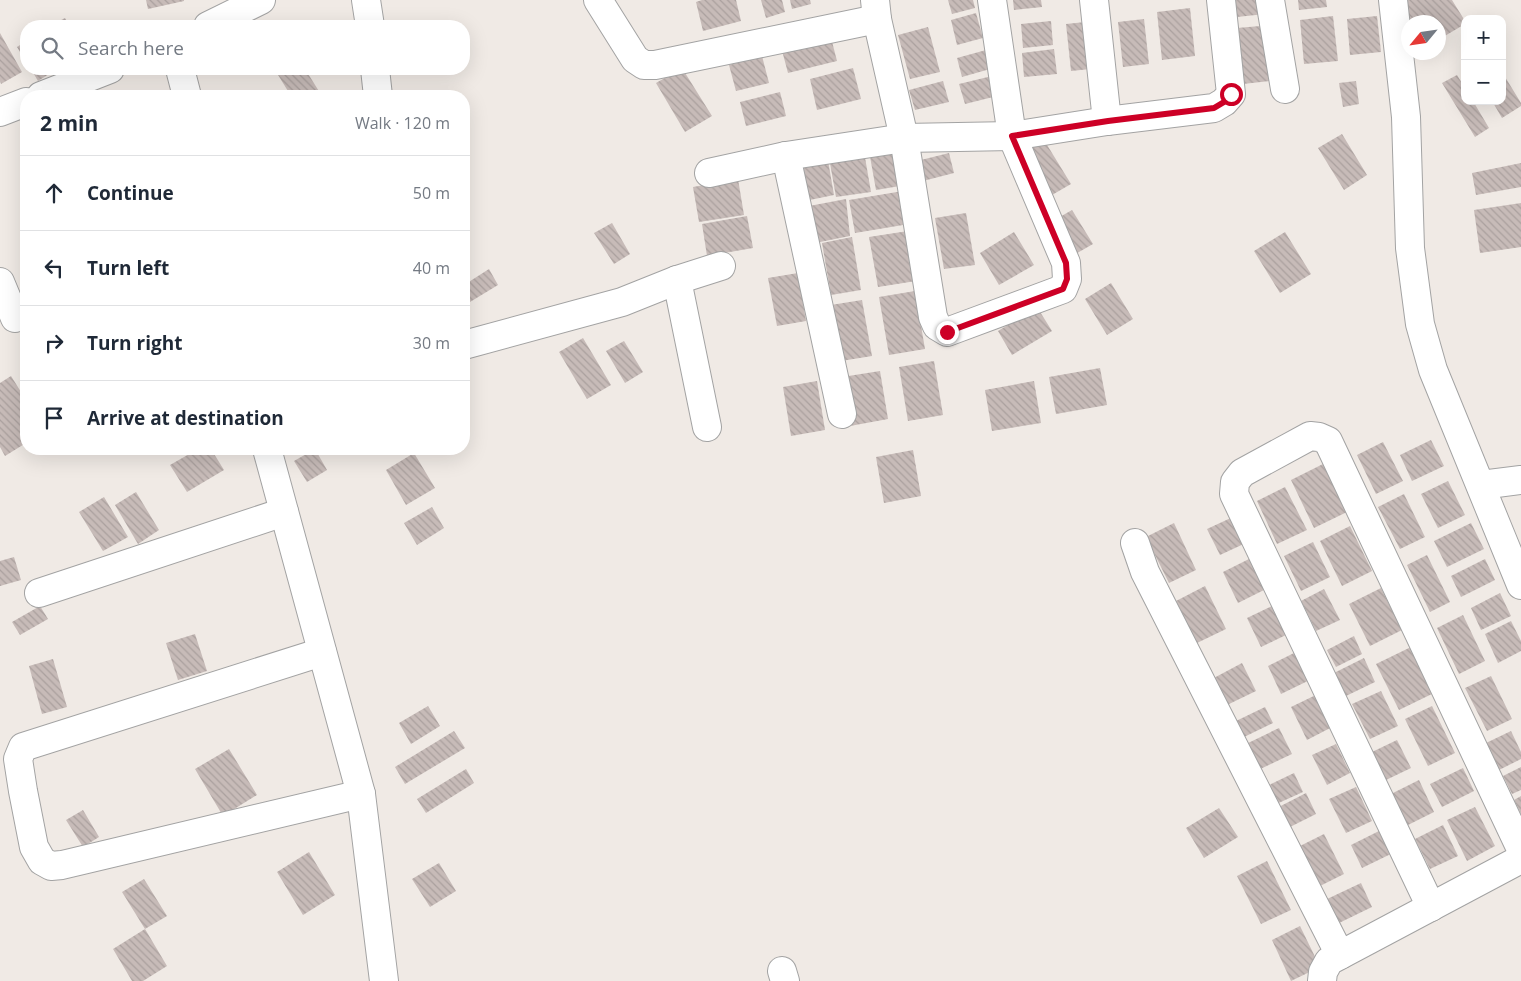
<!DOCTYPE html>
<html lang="en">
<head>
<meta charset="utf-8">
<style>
  body { margin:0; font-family:"Open Sans",sans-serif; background:#f2f2f3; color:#1f2937 }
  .controls { position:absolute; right:15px; top:15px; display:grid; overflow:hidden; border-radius:10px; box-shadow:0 5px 20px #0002 }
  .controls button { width:45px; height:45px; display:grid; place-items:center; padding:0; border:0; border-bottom:1px solid #e0e1e3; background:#fff; color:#1f2937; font:25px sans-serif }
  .compass { position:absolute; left:1401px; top:15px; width:45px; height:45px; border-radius:50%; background:#fff; box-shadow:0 5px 20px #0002; rotate:241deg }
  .stop { position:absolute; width:15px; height:15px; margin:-11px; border:4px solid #cd0026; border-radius:50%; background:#fff }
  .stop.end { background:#cd0026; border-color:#fff; box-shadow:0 1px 5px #0008 }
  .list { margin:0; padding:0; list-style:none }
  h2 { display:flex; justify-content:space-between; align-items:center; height:65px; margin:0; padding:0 20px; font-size:21px }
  h2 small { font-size:16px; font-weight:400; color:#747a83 }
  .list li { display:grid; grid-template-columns:32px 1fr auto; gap:15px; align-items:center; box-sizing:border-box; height:75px; padding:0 20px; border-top:1px solid #e0e1e3 }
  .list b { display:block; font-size:19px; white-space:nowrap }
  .list em { font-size:16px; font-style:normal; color:#747a83 }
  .icon { flex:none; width:28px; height:28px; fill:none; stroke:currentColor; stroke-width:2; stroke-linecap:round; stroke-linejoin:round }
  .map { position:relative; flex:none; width:1521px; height:981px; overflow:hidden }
  .search { position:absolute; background:#fff; box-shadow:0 5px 20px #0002; left:20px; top:20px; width:450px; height:55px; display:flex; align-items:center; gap:12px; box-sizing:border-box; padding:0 18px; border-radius:20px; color:#747a83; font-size:19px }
  .panel { position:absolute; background:#fff; box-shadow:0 5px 20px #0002; left:20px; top:90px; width:450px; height:365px; border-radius:20px }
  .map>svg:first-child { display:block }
</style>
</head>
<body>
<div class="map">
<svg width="1521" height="981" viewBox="0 0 1521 981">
  <defs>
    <pattern id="building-back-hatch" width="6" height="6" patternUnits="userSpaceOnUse" patternTransform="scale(1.25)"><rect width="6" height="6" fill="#c7bbb8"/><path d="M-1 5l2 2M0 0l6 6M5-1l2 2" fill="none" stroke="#aaa09e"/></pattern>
  </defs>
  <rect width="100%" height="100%" fill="#f0eae5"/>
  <g fill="url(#building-back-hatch)">
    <polygon points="146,0 184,0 184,1 148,9"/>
    <polygon points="702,0 736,0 741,21 703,31 696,2"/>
    <polygon points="761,0 782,0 785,12 766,18"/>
    <polygon points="790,0 810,0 811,4 792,9"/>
    <polygon points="948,0 973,0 975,8 952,14"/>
    <polygon points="1013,0 1041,0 1042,7 1014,10"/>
    <polygon points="1235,0 1264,0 1265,14 1237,17"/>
    <polygon points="1298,0 1326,0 1327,7 1299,10"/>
    <polygon points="1396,0 1452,0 1465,21 1465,24 1438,40 1438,22 1410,22"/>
    <polygon points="1190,8 1195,56 1162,60 1157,12"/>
    <polygon points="976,13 983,38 957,45 951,20"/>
    <polygon points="1333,16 1338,61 1304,64 1300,20"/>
    <polygon points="1377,16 1381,52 1350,55 1347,19"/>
    <polygon points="65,18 70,26 50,26"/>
    <polygon points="1144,19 1149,64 1123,67 1118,22"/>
    <polygon points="1051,21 1053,45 1023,48 1021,24"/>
    <polygon points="1095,21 1100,68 1071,71 1066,24"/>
    <polygon points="1272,25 1278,80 1243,84 1237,28"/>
    <polygon points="928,27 940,72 910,79 898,35"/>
    <polygon points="829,30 837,61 788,73 780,43"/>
    <polygon points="0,33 22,72 1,84 0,81"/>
    <polygon points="26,41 26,62 17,47"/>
    <polygon points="1054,49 1057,74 1024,77 1022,53"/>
    <polygon points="986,50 990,69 962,77 957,58"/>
    <polygon points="762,56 769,83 736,91 729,65"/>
    <polygon points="682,68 712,116 685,132 656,83"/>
    <polygon points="853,68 861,99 817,110 810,79"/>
    <polygon points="31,69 57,69 38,81"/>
    <polygon points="278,69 305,69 322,96 291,96 275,70"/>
    <polygon points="1502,72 1521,103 1521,106 1502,118 1492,101 1502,101"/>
    <polygon points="1457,75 1465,88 1465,101 1473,101 1489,128 1475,137 1442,83"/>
    <polygon points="992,76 997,96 965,104 959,84"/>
    <polygon points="943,81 949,102 915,110 909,90"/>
    <polygon points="1356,81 1359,104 1343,107 1339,83"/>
    <polygon points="780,92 786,116 746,126 740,102"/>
    <polygon points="1342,134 1367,175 1344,190 1318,148"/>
    <polygon points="1044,140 1071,184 1052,195 1026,151"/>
    <polygon points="863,146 871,192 836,197 828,152"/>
    <polygon points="899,146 906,185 876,190 869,151"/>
    <polygon points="949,153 954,173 923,181 917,161"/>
    <polygon points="827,155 834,195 800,202 793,162"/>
    <polygon points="1521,163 1521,187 1476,195 1472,173"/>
    <polygon points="738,179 744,215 699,222 693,187"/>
    <polygon points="909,190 915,223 855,233 849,200"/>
    <polygon points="846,199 850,236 810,244 804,207"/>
    <polygon points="1521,203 1521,247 1480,253 1474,210"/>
    <polygon points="1072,210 1093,244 1072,256 1051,222"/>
    <polygon points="966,213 975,265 944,269 935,218"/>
    <polygon points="747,216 753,248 707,256 702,224"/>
    <polygon points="612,223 630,254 614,264 594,233"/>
    <polygon points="908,231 916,281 878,287 869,237"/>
    <polygon points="1014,232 1034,265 999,285 980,253"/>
    <polygon points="1285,232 1311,274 1280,293 1254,251"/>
    <polygon points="852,237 861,290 831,295 822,243"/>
    <polygon points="489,269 498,285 470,302 464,292 464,285"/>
    <polygon points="798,273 806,321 777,326 768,278"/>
    <polygon points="1111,283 1133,319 1107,335 1085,299"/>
    <polygon points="915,291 925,349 889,355 879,297"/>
    <polygon points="862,300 872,356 841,361 831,305"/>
    <polygon points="1037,307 1052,331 1012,355 998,331"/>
    <polygon points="583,338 611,385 587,399 559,352"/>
    <polygon points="624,341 643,372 625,383 606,351"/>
    <polygon points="934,361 943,415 908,421 899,367"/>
    <polygon points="1100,368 1107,405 1056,414 1049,377"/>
    <polygon points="880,371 888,419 850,426 842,377"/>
    <polygon points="11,376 26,400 26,443 5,456 0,447 0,383"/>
    <polygon points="817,381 825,430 791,436 783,387"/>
    <polygon points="1034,381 1041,423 992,431 985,390"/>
    <polygon points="1431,440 1444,466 1412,481 1400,455"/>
    <polygon points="1383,442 1403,481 1376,494 1357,455"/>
    <polygon points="198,449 211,449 224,470 187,492 170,465"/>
    <polygon points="315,449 327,470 307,482 294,461"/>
    <polygon points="913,450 921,496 884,503 876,457"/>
    <polygon points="414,453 435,488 406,505 386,470"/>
    <polygon points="1323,464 1347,512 1314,528 1291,480"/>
    <polygon points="1448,481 1465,515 1438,528 1421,494"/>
    <polygon points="1285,487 1307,530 1277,544 1257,501"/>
    <polygon points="136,492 159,530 138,544 115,505"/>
    <polygon points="1404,494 1425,537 1400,549 1378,507"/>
    <polygon points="104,497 128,537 103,551 79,512"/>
    <polygon points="432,507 444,528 417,545 404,523"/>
    <polygon points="1235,516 1248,542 1220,555 1207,529"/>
    <polygon points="1174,523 1196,570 1169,583 1146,537"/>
    <polygon points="1471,523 1484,549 1447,567 1434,541"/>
    <polygon points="1350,526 1372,571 1342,586 1320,541"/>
    <polygon points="1313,542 1330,577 1301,591 1284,556"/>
    <polygon points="1427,555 1450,602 1430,612 1407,565"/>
    <polygon points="14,557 21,580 0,586 0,561"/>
    <polygon points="1251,558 1266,589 1238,603 1223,572"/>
    <polygon points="1485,559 1495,580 1461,597 1451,576"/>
    <polygon points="1205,586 1226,629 1197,643 1176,601"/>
    <polygon points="1381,588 1402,630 1370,646 1349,604"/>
    <polygon points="1324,589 1340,620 1316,631 1301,601"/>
    <polygon points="1500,593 1511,616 1481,630 1471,608"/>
    <polygon points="1276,604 1290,633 1261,647 1247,618"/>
    <polygon points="40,606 48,619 20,635 12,622"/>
    <polygon points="1463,615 1485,661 1459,674 1437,628"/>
    <polygon points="1511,621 1521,641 1521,651 1498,663 1485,634"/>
    <polygon points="195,634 207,671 178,680 166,643"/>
    <polygon points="1354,636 1362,654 1336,667 1327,650"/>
    <polygon points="1411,647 1434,693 1399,710 1376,664"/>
    <polygon points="1302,649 1316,677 1281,694 1268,666"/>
    <polygon points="1364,658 1375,682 1346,696 1334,673"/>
    <polygon points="53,659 67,707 42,714 29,666"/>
    <polygon points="1242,663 1256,691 1225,706 1212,679"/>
    <polygon points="1491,676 1512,719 1487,731 1465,688"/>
    <polygon points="1381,691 1398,726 1370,739 1352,704"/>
    <polygon points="1320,693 1336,725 1307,740 1291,707"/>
    <polygon points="428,706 440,726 411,744 399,723"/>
    <polygon points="1432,706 1455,753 1428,766 1405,719"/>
    <polygon points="1265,707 1273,723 1244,737 1236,721"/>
    <polygon points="1279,728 1292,754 1256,771 1244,745"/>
    <polygon points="454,731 465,748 405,784 395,767"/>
    <polygon points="1511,731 1521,752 1521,759 1499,770 1486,743"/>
    <polygon points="1397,740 1411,768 1386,780 1372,752"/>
    <polygon points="1336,744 1350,773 1327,785 1312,755"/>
    <polygon points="229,749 257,795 223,816 195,769"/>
    <polygon points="1521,767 1521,790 1512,794 1503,776"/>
    <polygon points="1463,768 1474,791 1442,807 1430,784"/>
    <polygon points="466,769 474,783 426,813 417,799"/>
    <polygon points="1294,773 1303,792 1272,806 1263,788"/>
    <polygon points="1419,780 1434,812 1406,826 1391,794"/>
    <polygon points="1356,787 1372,821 1346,833 1329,799"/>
    <polygon points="1306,793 1316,814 1284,830 1273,810"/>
    <polygon points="1521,796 1521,814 1514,800"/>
    <polygon points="1475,807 1495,846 1467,861 1447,820"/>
    <polygon points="1219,808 1238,837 1204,858 1186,828"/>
    <polygon points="83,810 99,837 83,847 66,820"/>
    <polygon points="1443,825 1458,856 1430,869 1415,839"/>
    <polygon points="1385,828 1397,851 1362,868 1351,845"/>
    <polygon points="1324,834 1344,874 1316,888 1296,848"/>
    <polygon points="309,852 335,895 303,915 277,872"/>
    <polygon points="1267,861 1291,910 1261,924 1237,876"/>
    <polygon points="439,863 456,891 430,907 412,879"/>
    <polygon points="144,879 167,916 145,929 122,892"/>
    <polygon points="1361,883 1372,907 1337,924 1325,900"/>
    <polygon points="1300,926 1320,967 1291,981 1272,940"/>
    <polygon points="145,929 167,966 143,981 132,981 113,949"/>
  </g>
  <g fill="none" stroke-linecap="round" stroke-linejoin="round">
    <defs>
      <g id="minor">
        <polyline points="366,0 370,26"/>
        <polyline points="598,0 635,59 644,65 655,65 877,19"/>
        <polyline points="875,0 877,19 904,138 933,317 937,326 947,332 1063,289 1067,279 1066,263 1012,136 992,0"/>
        <polyline points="1094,0 1107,121"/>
        <polyline points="1270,0 1285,89"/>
        <polyline points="1393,0 1406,117 1410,248 1420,324 1433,370 1521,585"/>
        <polyline points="208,26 261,0"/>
        <polyline points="180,69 187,96"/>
        <polyline points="375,69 378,96"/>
        <polyline points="41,96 110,69"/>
        <polyline points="0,112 26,102"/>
        <polyline points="786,156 842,414"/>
        <polyline points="709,173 786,156 904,138 1012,136 1107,121 1214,108 1224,102 1231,94 1221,0"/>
        <polyline points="677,280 707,427"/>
        <polyline points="0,282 15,318"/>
        <polyline points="464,345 622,302 677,280 721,266"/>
        <polyline points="267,449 361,794 384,981"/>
        <polyline points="1481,485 1521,480"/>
        <polyline points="1135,543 1145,572 1340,955"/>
        <polyline points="39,593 284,512"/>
        <polyline points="322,652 23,747 18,759 23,791 34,847 42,861 51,866 62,865 361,794"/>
        <polyline points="1431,907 1234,494 1235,482 1242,473 1310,436 1319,437 1328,441 1521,849"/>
        <polyline points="782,971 785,981"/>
        <polyline points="1322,981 1323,972 1329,961 1521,859"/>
      </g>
    </defs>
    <use href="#minor" stroke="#a3a3a3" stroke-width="30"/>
    <use href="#minor" stroke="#fff" stroke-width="28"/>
  </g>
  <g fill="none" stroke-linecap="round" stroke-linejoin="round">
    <polyline stroke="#cd0026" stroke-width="6" points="947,332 1063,289 1067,279 1066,263 1012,136 1108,121 1214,108 1224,102 1231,94"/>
  </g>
</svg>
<div class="controls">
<button>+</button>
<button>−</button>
</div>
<svg class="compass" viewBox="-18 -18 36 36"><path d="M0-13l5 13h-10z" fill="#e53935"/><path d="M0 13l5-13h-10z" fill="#747a83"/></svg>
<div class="stop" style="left:1231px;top:94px"></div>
<div class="stop end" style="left:947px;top:332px"></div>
<div class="search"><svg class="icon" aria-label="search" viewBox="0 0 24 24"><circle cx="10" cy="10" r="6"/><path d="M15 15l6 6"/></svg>Search here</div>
<section class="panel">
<h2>2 min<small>Walk · 120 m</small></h2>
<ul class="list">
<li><svg class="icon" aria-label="ahead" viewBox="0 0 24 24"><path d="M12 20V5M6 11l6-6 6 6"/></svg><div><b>Continue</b></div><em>50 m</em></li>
<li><svg class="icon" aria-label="left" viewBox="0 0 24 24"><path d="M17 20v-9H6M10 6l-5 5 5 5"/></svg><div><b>Turn left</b></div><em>40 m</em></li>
<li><svg class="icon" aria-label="right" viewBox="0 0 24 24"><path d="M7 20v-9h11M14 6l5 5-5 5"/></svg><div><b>Turn right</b></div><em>30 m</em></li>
<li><svg class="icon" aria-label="arrive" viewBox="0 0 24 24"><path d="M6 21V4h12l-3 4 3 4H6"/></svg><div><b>Arrive at destination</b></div></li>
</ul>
</section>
</div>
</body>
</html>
